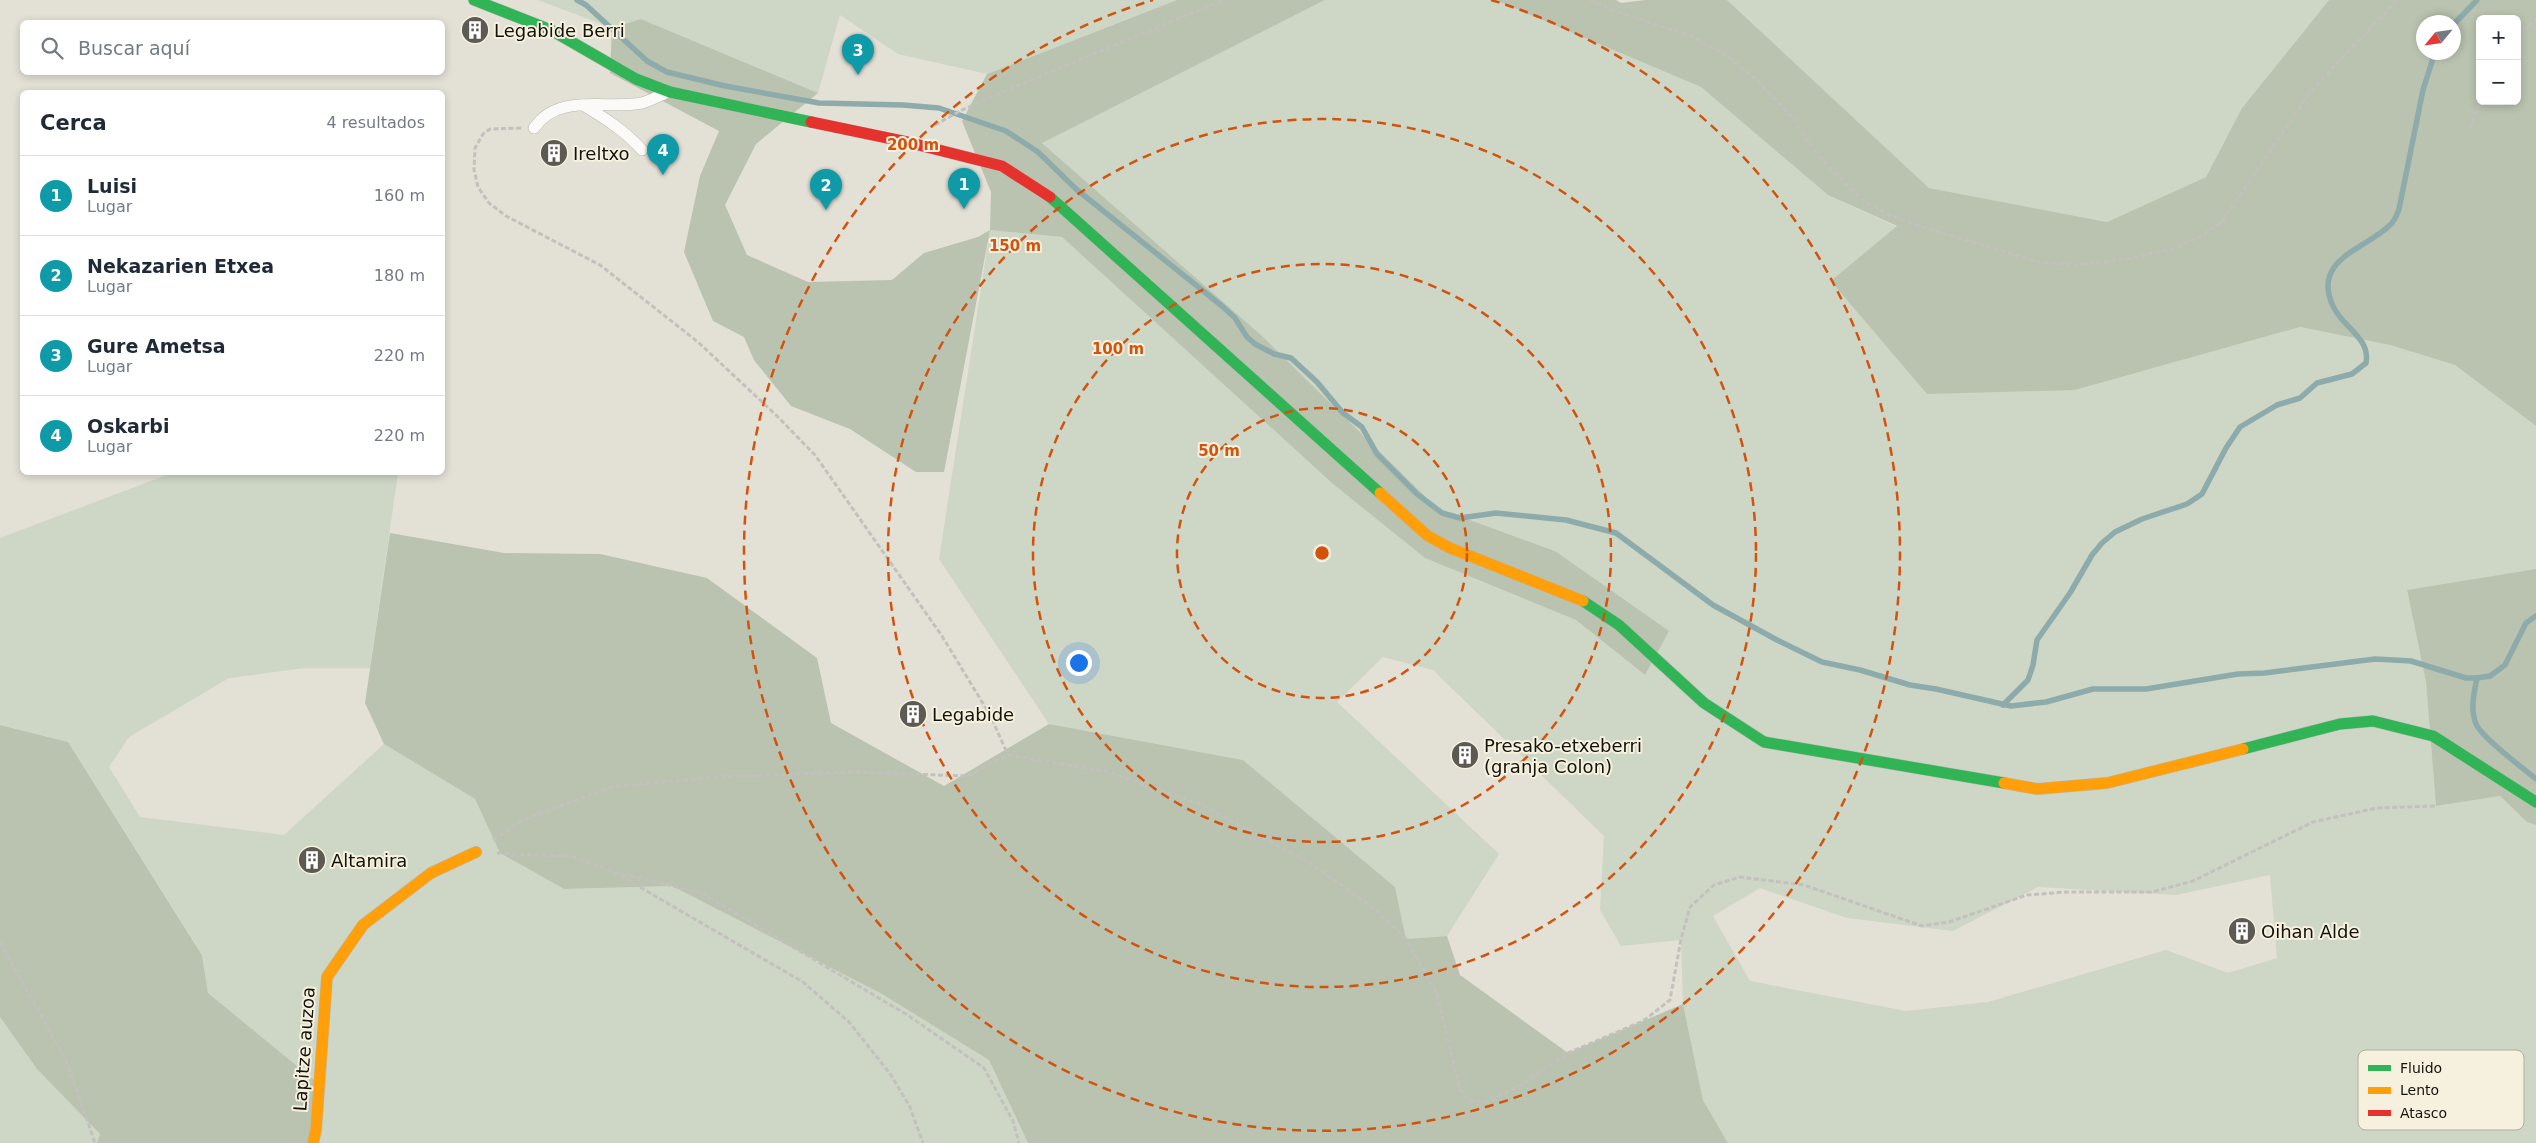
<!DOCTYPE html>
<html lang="es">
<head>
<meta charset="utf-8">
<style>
  body { margin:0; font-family:"DejaVu Sans",sans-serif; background:#f2f2f3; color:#1f2937 }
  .controls { position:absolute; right:15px; top:15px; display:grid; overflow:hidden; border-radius:8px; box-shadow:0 2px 8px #0003 }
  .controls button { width:45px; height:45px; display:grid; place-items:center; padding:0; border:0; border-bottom:1px solid #e0e1e3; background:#fff; color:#1f2937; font:25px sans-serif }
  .compass { position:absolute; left:2416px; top:15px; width:45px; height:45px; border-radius:50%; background:#fff; box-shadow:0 2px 8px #0003; rotate:241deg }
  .you { position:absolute; left:1078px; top:662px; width:18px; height:18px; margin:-12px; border:4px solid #fff; border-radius:50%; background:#1a73e8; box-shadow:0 0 0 8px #1a73e833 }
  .badge { display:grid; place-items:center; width:32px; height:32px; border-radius:50%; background:#5c5a52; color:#fff; font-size:16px; font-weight:700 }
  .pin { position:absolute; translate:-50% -41px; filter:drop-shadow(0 1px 2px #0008) }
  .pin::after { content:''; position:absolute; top:26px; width:18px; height:15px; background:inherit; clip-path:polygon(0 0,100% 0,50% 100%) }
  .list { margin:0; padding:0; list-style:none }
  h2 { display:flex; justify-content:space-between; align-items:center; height:65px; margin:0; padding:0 20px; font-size:21px }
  h2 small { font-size:16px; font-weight:400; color:#747a83 }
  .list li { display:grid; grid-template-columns:32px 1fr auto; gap:15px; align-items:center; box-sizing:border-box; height:80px; padding:0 20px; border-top:1px solid #e0e1e3 }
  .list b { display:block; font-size:19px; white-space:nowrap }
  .list p { margin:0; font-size:16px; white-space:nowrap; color:#747a83 }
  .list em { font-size:16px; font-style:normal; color:#747a83 }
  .icon { flex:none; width:28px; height:28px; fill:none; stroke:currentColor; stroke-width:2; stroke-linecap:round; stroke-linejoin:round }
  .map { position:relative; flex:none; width:2536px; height:1143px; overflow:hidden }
  .search { position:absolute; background:#fff; box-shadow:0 2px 8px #0003; left:20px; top:20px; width:425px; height:55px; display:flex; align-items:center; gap:12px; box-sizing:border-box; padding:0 18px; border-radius:8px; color:#747a83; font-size:19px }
  .panel { position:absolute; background:#fff; box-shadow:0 2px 8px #0003; left:20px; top:90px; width:425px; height:385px; border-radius:8px }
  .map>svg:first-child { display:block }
</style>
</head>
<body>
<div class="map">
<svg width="2536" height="1143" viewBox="0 0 2536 1143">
  <rect width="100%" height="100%" fill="#e3e0d6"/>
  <g fill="#ced6c6" fill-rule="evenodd">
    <polygon points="538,0 1177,0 987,74 898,54 840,15 818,93 641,19 612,28"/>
    <path d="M1325,0H1495L1701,87L1828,195L1897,227L2075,390L2300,327L2390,345L2455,365L2536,426V569L2407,591L2426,682L2436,806L2500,796L2527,822L2536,825V1143H1728L1703,1100L1683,1004L1681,940L1621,946L1600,910L1604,836L1433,670L1383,657L1337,702L1499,854L1447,936L1406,939L1395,887L1243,760L1049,724L939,559L990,230L1062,237L1333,484L1425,558L1576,620L1645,675L1555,551L1437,508L1261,335L1041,142ZM2270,875L2277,958L2228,973L2166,950L1988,1002L1906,1011L1750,981L1713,916L1760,888L1847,918L1953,931L2038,887L2176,895Z"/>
    <polygon points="1727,0 2329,0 2242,108 2206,177 2107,222 1929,188"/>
    <polygon points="172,473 398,473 370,668 305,668 229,678 129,737 109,767 140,817 284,835 384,744 475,799 500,853 564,889 672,886 882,994 989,1060 1028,1143 315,1143 319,1084 208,993 202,954 68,742 0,725 0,538"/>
    <polygon points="0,1017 37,1069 100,1134 97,1143 0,1143"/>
  </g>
  <g fill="#b9c3af" fill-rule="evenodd">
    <polygon points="1177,0 1325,0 1042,143 1261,335 1437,508 1555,551 1669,631 1645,675 1576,620 1425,558 1333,484 1062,237 990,230 944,472 916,472 850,429 791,406 754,360 744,337 713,321 684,252 700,176 719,131 610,73 612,28 641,19 818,93 756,144 725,205 747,255 808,282 892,280 924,253 978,237 990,230 991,192 962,121 987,74"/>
    <path d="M1495,0H1616L1621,3L1645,0H1727L1929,188L2107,222L2206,177L2242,108L2329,0H2536V426L2455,365L2390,345L2300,327L2075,390L1927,394L1831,281L1897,226L1828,195L1701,87ZM2480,19H2517V101H2480ZM2424,22H2454V52H2424Z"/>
    <polygon points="390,533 504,553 600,554 707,578 817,658 831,723 944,786 1049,724 1243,760 1395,887 1406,939 1447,936 1460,975 1568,1053 1683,1004 1703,1100 1728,1143 1028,1143 989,1060 882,994 672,886 564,889 500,853 475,799 384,744 365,703"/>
    <polygon points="2536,569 2536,825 2527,822 2500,796 2436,806 2426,682 2407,590"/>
    <polygon points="0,725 68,742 202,955 208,993 319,1084 315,1143 97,1143 100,1134 37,1069 0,1017"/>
  </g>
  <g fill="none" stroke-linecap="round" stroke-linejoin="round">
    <g stroke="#8eabab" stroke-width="5.5">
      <polyline points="577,0 586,5 647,61 667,72 725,86 819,103 903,105 939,108 1006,131 1038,152 1076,189 1222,306 1235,318 1247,337 1255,344 1274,354 1291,358 1317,382 1343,413 1362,427 1377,454 1417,494 1442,513 1460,518 1496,513 1566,520 1616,533 1713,605 1777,640 1822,662 1860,670 1910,685 1936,689 2011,706 2046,702 2093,689 2146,689 2238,674 2265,673 2375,659 2411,661 2466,678 2477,678 2490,676 2505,665 2526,623 2536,616"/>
      <polyline points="2454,24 2477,0"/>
      <path d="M2477,678C2474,693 2470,709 2476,724C2482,738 2523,768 2536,779"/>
      <path d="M2003,705L2028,680L2033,665L2037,640L2070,593L2092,555L2102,543L2115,532L2142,519L2187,504L2202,494L2226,448L2240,427L2277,405L2300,398L2317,383L2352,374L2366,363C2371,338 2342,327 2333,306C2311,259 2366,249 2390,225C2395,221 2397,214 2399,209L2423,90L2435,52"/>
    </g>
    <defs>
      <g id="lane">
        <path d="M583,105C605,118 625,131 642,150"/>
        <path d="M534,128C559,92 606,110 642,103C649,101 657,97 664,94"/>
      </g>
      <g id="fast">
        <polyline points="474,0 551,30 636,79 670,92 811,122"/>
        <polyline points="1050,197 1380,493"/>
        <polyline points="1583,601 1619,625 1704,703 1764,742 2004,783"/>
        <polyline points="2243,749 2340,724 2373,721 2433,736 2536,802"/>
      </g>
      <g id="slow">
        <polyline points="1380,493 1428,536 1450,548 1583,601"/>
        <polyline points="2004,783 2037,789 2107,783 2243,749"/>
        <polyline points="313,1143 316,1130 327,977 363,925 431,873 476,852"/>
      </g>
      <polyline id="jam" points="811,122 907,142 1002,166 1050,197"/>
    </defs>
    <use href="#lane" stroke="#bbb9b1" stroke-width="12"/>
    <use href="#fast" stroke="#bbb9b1" stroke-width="12"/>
    <use href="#slow" stroke="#bbb9b1" stroke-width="12"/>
    <use href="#jam" stroke="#bbb9b1" stroke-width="12"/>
    <g stroke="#c3c1be" stroke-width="3" stroke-dasharray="5 2.5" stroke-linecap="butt">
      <polyline points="1590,0 1615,11 1691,36 1727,56 1758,81 1793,118 1819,157 1862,200 1891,216 1935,231 2039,262 2076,265 2128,259 2176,248 2201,236 2222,222 2310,92 2397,0"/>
      <polyline points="2517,35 2536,19"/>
      <polyline points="935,125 962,110 1000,93 1223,0"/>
      <polyline points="521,128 490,129 483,134 475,148 474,170 478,187 489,203 506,216 600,265 698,342 776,415 815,455 942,636 990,715 1008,755"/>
      <polyline points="2470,129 2480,101"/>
      <polyline points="493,840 523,820 612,787 713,777 852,772 968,776 1008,755 1105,771 1198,803 1310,863 1374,908 1406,939 1437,994 1460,1090 1469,1101 1488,1101 1521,1085 1568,1053 1643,1021 1670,1000 1681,939 1690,907 1714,885 1740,877 1804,885 1922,926 1949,922 2027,895 2066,892 2152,892 2193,881 2313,822 2377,808 2436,806"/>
      <polyline points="497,853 573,857 612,871 803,982 849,1022 891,1075 910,1107 923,1143"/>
      <polyline points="615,872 702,893 909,1016 984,1068 1013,1121 1019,1143"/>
      <polyline points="0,942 66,1060 95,1143"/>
    </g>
    <use href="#lane" stroke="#fbfaf9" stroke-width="11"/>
    <use href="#fast" stroke="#30b455" stroke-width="11"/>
    <use href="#slow" stroke="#ff9f0a" stroke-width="11"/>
    <use href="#jam" stroke="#e5322d" stroke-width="11"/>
  </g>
  <g fill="none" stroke="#d3520c" stroke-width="2.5" stroke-dasharray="9 6">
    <circle cx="1322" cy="553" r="145"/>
    <circle cx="1322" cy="553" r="289"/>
    <circle cx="1322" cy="553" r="434"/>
    <path d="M1491 0A578 578 0 1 1 1153 0"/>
  </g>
  <defs>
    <symbol id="building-disc" viewBox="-11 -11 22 22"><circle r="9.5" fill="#5c5a52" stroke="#f6f1de"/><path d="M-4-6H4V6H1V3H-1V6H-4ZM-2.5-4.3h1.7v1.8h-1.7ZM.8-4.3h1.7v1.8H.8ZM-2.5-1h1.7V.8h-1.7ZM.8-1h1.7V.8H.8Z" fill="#fff"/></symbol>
  </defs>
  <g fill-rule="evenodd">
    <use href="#building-disc" x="459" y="14" width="32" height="32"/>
    <use href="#building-disc" x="538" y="137" width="32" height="32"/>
    <use href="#building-disc" x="897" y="698" width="32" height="32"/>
    <use href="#building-disc" x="1449" y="739" width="32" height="32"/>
    <use href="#building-disc" x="296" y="844" width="32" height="32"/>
    <use href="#building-disc" x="2226" y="915" width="32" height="32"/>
  </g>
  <g text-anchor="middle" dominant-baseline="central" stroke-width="4" stroke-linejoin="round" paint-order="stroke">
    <g font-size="18" fill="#13120b" stroke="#f6f1de" text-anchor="start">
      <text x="494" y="30">Legabide Berri</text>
      <text x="573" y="153">Ireltxo</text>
      <text x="932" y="714">Legabide</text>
      <text x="1484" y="745">Presako-etxeberri<tspan x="1484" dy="21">(granja Colon)</tspan></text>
      <text x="331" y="860">Altamira</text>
      <text x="2261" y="931">Oihan Alde</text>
    </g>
    <g font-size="18" fill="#13120b" stroke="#f6f1de">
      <text transform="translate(304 1049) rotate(-86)">Lapitze auzoa</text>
    </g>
  </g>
  <rect x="2358" y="1050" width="166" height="80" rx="8" fill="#f6f1de" stroke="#b2ae9f" stroke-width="1"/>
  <rect x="2368" y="1065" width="23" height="6" fill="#30b455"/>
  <rect x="2368" y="1087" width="23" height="7" fill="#ff9f0a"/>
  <rect x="2368" y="1110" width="23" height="6" fill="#e5322d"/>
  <g font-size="14" fill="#13120b">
    <text x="2400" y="1073">Fluido</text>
    <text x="2400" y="1095">Lento</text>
    <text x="2400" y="1118">Atasco</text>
  </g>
  <circle cx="1322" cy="553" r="8" fill="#d3520c" stroke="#f6f1de" stroke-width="2.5"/>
  <g font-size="15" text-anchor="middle" font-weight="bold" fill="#d3520c" stroke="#f6f1de" stroke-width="4" stroke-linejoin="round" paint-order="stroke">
    <text x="913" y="150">200 m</text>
    <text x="1015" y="251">150 m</text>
    <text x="1118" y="354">100 m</text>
    <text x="1219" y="456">50 m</text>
  </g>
</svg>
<div class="controls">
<button>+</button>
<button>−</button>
</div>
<svg class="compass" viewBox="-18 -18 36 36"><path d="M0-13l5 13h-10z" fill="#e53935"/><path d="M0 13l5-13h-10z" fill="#747a83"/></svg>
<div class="you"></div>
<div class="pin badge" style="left:964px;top:209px;background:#0f9aa8">1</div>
<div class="pin badge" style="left:826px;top:210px;background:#0f9aa8">2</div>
<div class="pin badge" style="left:858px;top:75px;background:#0f9aa8">3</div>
<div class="pin badge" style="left:663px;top:175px;background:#0f9aa8">4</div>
<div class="search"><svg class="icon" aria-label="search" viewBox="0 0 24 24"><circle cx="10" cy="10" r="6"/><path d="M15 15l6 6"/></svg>Buscar aquí</div>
<section class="panel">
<h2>Cerca<small>4 resultados</small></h2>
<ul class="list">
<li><span class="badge" style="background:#0f9aa8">1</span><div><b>Luisi</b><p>Lugar</p></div><em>160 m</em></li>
<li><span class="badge" style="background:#0f9aa8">2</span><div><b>Nekazarien Etxea</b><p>Lugar</p></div><em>180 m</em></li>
<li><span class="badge" style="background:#0f9aa8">3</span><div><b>Gure Ametsa</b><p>Lugar</p></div><em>220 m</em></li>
<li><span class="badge" style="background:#0f9aa8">4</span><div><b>Oskarbi</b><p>Lugar</p></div><em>220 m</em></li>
</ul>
</section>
</div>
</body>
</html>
